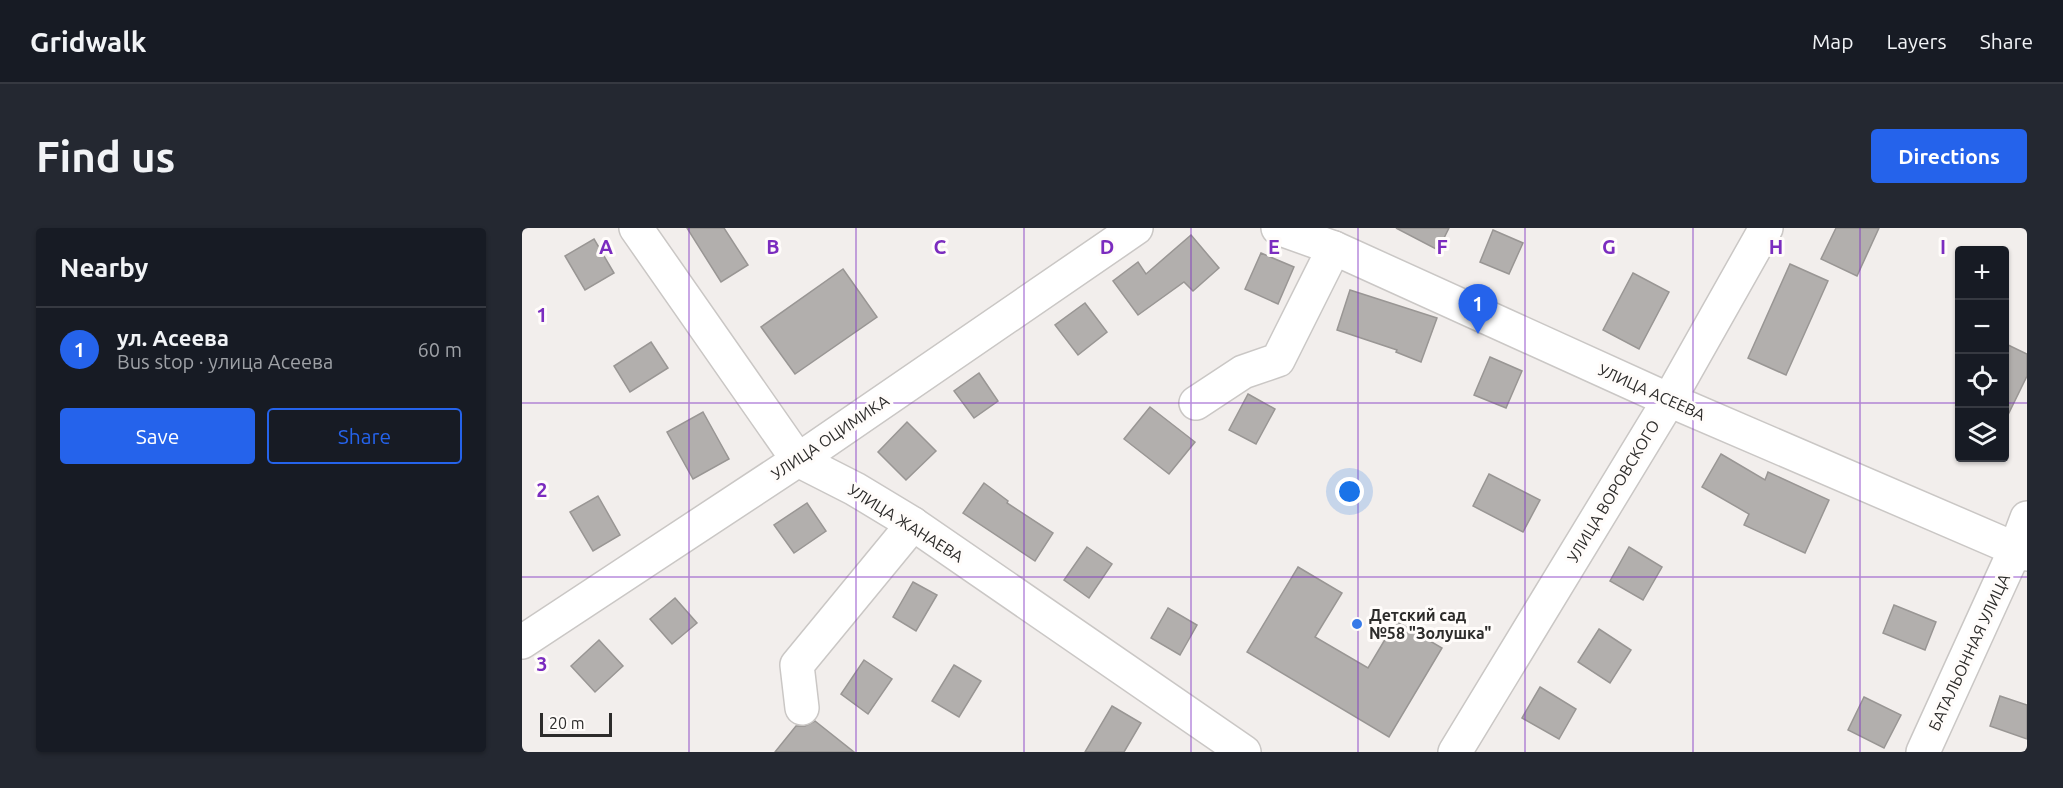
<!DOCTYPE html>
<html lang="en">
<head>
<meta charset="utf-8">
<style>
  body { margin:0; font-family:Ubuntu,sans-serif; background:#242831; color:#f1f3f6 }
  .controls { position:absolute; right:18px; top:18px; display:grid; overflow:hidden; border-radius:6px; box-shadow:0 2px 4px #0004 }
  .controls button { width:54px; height:54px; display:grid; place-items:center; padding:0; border:0; border-bottom:2px solid #363941; background:#171b24; color:#f1f3f6; font:30px sans-serif }
  .scale { position:absolute; left:18px; bottom:15px; width:72px; box-sizing:border-box; padding-left:6px; border:3px solid #2d2c2b; border-top:0; font-size:16px; line-height:21px; white-space:nowrap; color:#2d2c2b; -webkit-text-stroke:4px #fffcfa; paint-order:stroke }
  .you { position:absolute; left:828px; top:264px; width:21px; height:21px; margin:-15px; border:4px solid #fff; border-radius:50%; background:#1a73e8; box-shadow:0 0 0 9px #1a73e833 }
  .badge { display:grid; place-items:center; width:39px; height:39px; border-radius:50%; background:#2563eb; color:#fff; font-size:20px; font-weight:700 }
  .pin { position:absolute; translate:-50% -50px; filter:drop-shadow(0 2px 3px #0008) }
  .pin::after { content:''; position:absolute; top:32px; width:21px; height:18px; background:inherit; clip-path:polygon(0 0,100% 0,50% 100%) }
  .list { margin:0; padding:0; list-style:none }
  h2 { display:flex; justify-content:space-between; align-items:center; height:78px; margin:0; padding:0 24px; font-size:26px }
  h2 small { font-size:20px; font-weight:400; color:#9ea1a6 }
  .list li { display:grid; grid-template-columns:39px 1fr auto; gap:18px; align-items:center; box-sizing:border-box; height:84px; padding:0 24px; border-top:2px solid #363941 }
  .list b { display:block; font-size:22px; white-space:nowrap }
  .list p { margin:0; font-size:20px; white-space:nowrap; color:#9ea1a6 }
  .list em { font-size:20px; font-style:normal; color:#9ea1a6 }
  .actions { display:flex; gap:12px; padding:18px 24px }
  .actions a { flex:1; padding:14px 0; border:2px solid #2563eb; border-radius:6px; text-align:center; font-size:21px; color:#2563eb }
  .actions .main { background:#2563eb; color:#fff }
  .icon { flex:none; width:33px; height:33px; fill:none; stroke:currentColor; stroke-width:2; stroke-linecap:round; stroke-linejoin:round }
  .map { position:relative; flex:none; width:1505px; height:524px; overflow:hidden; border-radius:6px }
  header { display:flex; align-items:center; gap:36px; box-sizing:border-box; height:84px; padding:0 30px; background:#171b24; border-bottom:2px solid #363941 }
  header strong { font-size:28px }
  nav { display:flex; gap:33px; margin-inline-start:auto; font-size:21px }
  .intro { display:flex; align-items:center; justify-content:space-between; box-sizing:border-box; height:144px; padding:0 36px }
  h1 { margin:0; font-size:42px }
  .button { padding:15px 27px; border-radius:6px; background:#2563eb; color:#fff; font-size:21px; font-weight:700 }
  main { display:flex; gap:36px; padding:0 36px }
  aside { flex:1; background:#171b24; border-radius:6px; box-shadow:0 2px 4px #0004 }
  .map>svg:first-child { display:block }
</style>
</head>
<body>
<header>
<strong>Gridwalk</strong>
<nav><a>Map</a><a>Layers</a><a>Share</a></nav>
</header>
<div class="intro"><h1>Find us</h1><a class="button">Directions</a></div>
<main>
<aside>
<h2>Nearby<small></small></h2>
<ul class="list">
<li><span class="badge">1</span><div><b>ул. Асеева</b><p>Bus stop · улица Асеева</p></div><em>60 m</em></li>
</ul>
<div class="actions"><a class="main">Save</a><a>Share</a></div>
</aside>
<div class="map">
<svg width="1505" height="524" viewBox="0 0 1505 524">
  <rect width="100%" height="100%" fill="#f2eeec"/>
  <g fill="#b2afad" stroke="#999694" stroke-width="1.5">
    <polygon points="165,0 202,0 226,37 199,54"/>
    <polygon points="874,0 927,0 916,22"/>
    <polygon points="1314,0 1357,0 1335,48 1299,31"/>
    <polygon points="971,2 1001,15 987,46 958,34"/>
    <polygon points="669,7 697,40 671,63 662,54 616,87 591,53 616,34 624,46"/>
    <polygon points="72,11 92,45 63,62 43,28"/>
    <polygon points="739,25 772,39 756,76 723,61"/>
    <polygon points="1268,36 1306,53 1264,147 1226,130"/>
    <polygon points="321,41 355,89 273,146 239,99"/>
    <polygon points="1111,45 1147,64 1117,121 1081,102"/>
    <polygon points="828,62 915,90 899,134 874,124 875,122 815,102"/>
    <polygon points="563,75 585,104 556,127 533,97"/>
    <polygon points="129,114 146,140 108,164 92,138"/>
    <polygon points="1482,115 1505,126 1505,148 1482,195"/>
    <polygon points="968,129 1000,143 984,180 952,167"/>
    <polygon points="457,145 476,173 452,190 432,163"/>
    <polygon points="726,166 753,181 734,216 707,202"/>
    <polygon points="628,179 673,214 647,246 602,211"/>
    <polygon points="181,184 207,231 171,251 145,204"/>
    <polygon points="385,194 414,223 384,252 356,224"/>
    <polygon points="1199,226 1243,252 1246,244 1307,272 1283,325 1222,297 1227,286 1180,259"/>
    <polygon points="967,246 1018,272 1001,304 951,278"/>
    <polygon points="462,255 486,273 485,275 531,305 513,333 441,285"/>
    <polygon points="76,268 98,307 71,323 48,284"/>
    <polygon points="285,275 304,303 272,325 252,297"/>
    <polygon points="565,319 590,336 567,370 542,352"/>
    <polygon points="1107,319 1140,339 1121,372 1088,353"/>
    <polygon points="776,339 820,365 793,409 846,440 874,393 920,420 867,509 725,424"/>
    <polygon points="391,354 415,367 394,403 371,389"/>
    <polygon points="153,370 175,395 150,416 128,391"/>
    <polygon points="1372,377 1414,394 1403,422 1361,405"/>
    <polygon points="646,380 675,397 658,427 629,410"/>
    <polygon points="1077,401 1109,422 1088,455 1056,434"/>
    <polygon points="77,412 101,438 73,464 49,438"/>
    <polygon points="342,432 370,451 346,486 319,466"/>
    <polygon points="432,437 459,453 437,489 410,473"/>
    <polygon points="1018,459 1054,481 1037,511 1000,490"/>
    <polygon points="1478,468 1505,477 1505,511 1468,498"/>
    <polygon points="1342,469 1379,487 1362,520 1326,502"/>
    <polygon points="590,478 619,495 602,524 563,524"/>
    <polygon points="293,493 332,524 253,524 274,498 283,498"/>
  </g>
  <g fill="none" stroke-linecap="round" stroke-linejoin="round">
    <defs>
      <g id="minor">
        <polyline points="114,0 276,232 333,261 391,296 722,524"/>
        <polyline points="756,0 812,20 1147,172 1505,326"/>
        <polyline points="674,175 721,144 756,132 812,20"/>
        <polyline points="0,414 276,232 614,0"/>
        <polyline points="280,480 275,437 391,296"/>
        <polyline points="933,524 1147,172 1244,0"/>
        <polyline points="1401,524 1493,322 1505,290"/>
      </g>
    </defs>
    <use href="#minor" stroke="#cac7c5" stroke-width="36"/>
    <use href="#minor" stroke="#fff" stroke-width="33"/>
  </g>
  <path fill="none" stroke="#7b2cbf" stroke-width="1.5" stroke-opacity="0.55" d="M167,0V524M334,0V524M502,0V524M669,0V524M836,0V524M1003,0V524M1171,0V524M1338,0V524M0,175H1438M1482,175H1505M0,349H1505"/>
  <circle fill="#377ae8" stroke="#fffcfa" stroke-width="2" cx="835" cy="396" r="6"/>
  <g text-anchor="middle" dominant-baseline="central" stroke-width="6" stroke-linejoin="round" paint-order="stroke">
    <g font-size="16" fill="#2d2c2b" stroke="#fffcfa">
      <text transform="translate(1130 164) rotate(24)">УЛИЦА АСЕЕВА</text>
      <text transform="translate(308 209) rotate(-34)">УЛИЦА ОЦИМИКА</text>
      <text transform="translate(1091 263) rotate(-59)">УЛИЦА ВОРОВСКОГО</text>
      <text transform="translate(384 295) rotate(32)">УЛИЦА ЖАНАЕВА</text>
      <text transform="translate(1447 424) rotate(-65)">БАТАЛЬОННАЯ УЛИЦА</text>
    </g>
    <g font-size="16" font-weight="bold" fill="#2d2c2b" stroke="#fffcfa" text-anchor="start">
      <text x="847" y="387">Детский сад<tspan x="847" dy="18">№58 "Золушка"</tspan></text>
    </g>
  </g>
  <g font-size="20" text-anchor="middle" font-weight="bold" fill="#7b2cbf" stroke="#fffcfa" stroke-width="6" stroke-linejoin="round" paint-order="stroke">
    <text x="84" y="26">A</text>
    <text x="251" y="26">B</text>
    <text x="418" y="26">C</text>
    <text x="585" y="26">D</text>
    <text x="752" y="26">E</text>
    <text x="920" y="26">F</text>
    <text x="1087" y="26">G</text>
    <text x="1254" y="26">H</text>
    <text x="1421" y="26">I</text>
    <text x="20" y="94">1</text>
    <text x="20" y="269">2</text>
    <text x="20" y="443">3</text>
  </g>
</svg>
<div class="controls">
<button>+</button>
<button>−</button>
<button><svg class="icon" aria-label="locate" viewBox="0 0 24 24"><circle cx="12" cy="12" r="6"/><path d="M12 2v4M12 18v4M2 12h4M18 12h4"/></svg></button>
<button><svg class="icon" aria-label="layers" viewBox="0 0 24 24"><path d="M12 4l9 5-9 5-9-5zM3 14l9 5 9-5"/></svg></button>
</div>
<div class="scale">20 m</div>
<div class="you"></div>
<div class="pin badge" style="left:956px;top:106px">1</div>
</div>
</main>
</body>
</html>
